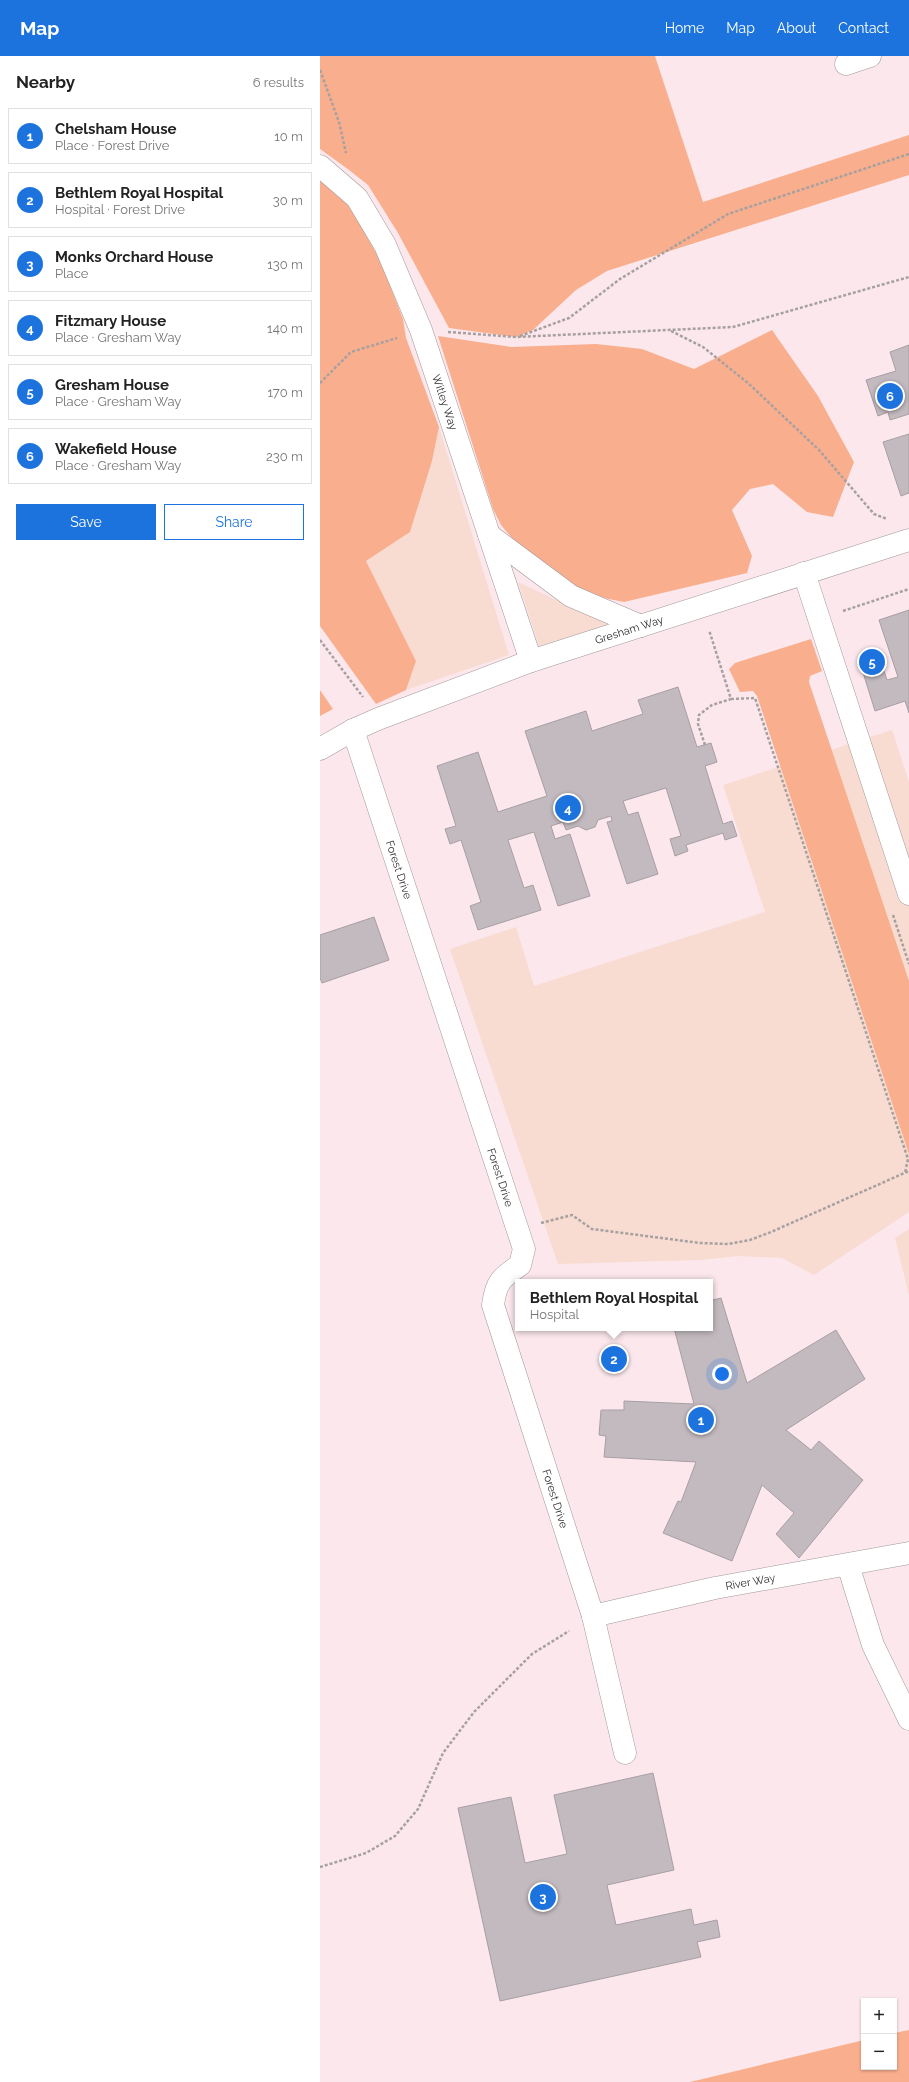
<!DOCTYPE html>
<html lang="en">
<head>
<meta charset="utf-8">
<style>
  body { margin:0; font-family:Raleway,sans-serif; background:#f6f6f6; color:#222 }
  .controls { position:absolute; right:12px; bottom:12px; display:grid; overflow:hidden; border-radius:0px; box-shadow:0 1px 3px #0004 }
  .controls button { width:36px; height:36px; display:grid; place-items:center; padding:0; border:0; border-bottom:1px solid #e0e0e0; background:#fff; color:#222; font:20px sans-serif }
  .you { position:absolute; left:402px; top:1318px; width:14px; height:14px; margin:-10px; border:3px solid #fff; border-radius:50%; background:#1a73e8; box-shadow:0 0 0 6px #1a73e833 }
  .badge { display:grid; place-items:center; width:26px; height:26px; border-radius:50%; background:#1d73dd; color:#fff; font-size:13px; font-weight:700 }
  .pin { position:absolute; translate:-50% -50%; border:2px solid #fff; box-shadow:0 1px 4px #0006 }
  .popup { position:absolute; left:195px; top:1223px; width:198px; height:52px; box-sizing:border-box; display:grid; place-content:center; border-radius:0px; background:#fff; filter:drop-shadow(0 1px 3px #0005); font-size:13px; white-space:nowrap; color:#767676 }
  .popup b { font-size:15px; color:#222 }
  .popup::after { content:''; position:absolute; left:50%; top:100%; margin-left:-8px; border:8px solid transparent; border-top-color:#fff }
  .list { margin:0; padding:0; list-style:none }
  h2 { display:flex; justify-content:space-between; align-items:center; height:52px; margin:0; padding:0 16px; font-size:17px }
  h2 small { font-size:13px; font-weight:400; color:#767676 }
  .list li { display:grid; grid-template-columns:26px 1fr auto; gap:12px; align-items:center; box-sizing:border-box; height:56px; margin:0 8px 8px; padding:0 8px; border:1px solid #e0e0e0; border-radius:0px }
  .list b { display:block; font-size:15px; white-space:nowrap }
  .list p { margin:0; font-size:13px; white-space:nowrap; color:#767676 }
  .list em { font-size:13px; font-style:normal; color:#767676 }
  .actions { display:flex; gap:8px; padding:12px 16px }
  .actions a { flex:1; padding:9px 0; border:1px solid #1d73dd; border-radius:0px; text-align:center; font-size:14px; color:#1d73dd }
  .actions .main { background:#1d73dd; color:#fff }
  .map { position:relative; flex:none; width:589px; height:2026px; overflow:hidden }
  header { display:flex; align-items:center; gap:24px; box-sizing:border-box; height:56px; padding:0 20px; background:#1d73dd; color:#fff }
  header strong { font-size:19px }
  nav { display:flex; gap:22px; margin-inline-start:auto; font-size:14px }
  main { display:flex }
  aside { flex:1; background:#fff }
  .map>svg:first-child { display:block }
</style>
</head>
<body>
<header>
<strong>Map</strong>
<nav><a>Home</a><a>Map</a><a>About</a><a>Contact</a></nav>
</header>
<main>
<aside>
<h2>Nearby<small>6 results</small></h2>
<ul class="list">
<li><span class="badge">1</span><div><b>Chelsham House</b><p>Place · Forest Drive</p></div><em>10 m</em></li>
<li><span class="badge">2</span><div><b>Bethlem Royal Hospital</b><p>Hospital · Forest Drive</p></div><em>30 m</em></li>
<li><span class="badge">3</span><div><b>Monks Orchard House</b><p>Place</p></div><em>130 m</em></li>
<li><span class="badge">4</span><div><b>Fitzmary House</b><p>Place · Gresham Way</p></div><em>140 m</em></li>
<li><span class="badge">5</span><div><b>Gresham House</b><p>Place · Gresham Way</p></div><em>170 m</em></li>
<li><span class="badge">6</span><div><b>Wakefield House</b><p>Place · Gresham Way</p></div><em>230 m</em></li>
</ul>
<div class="actions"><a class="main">Save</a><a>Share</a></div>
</aside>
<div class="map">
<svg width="589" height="2026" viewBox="0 0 589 2026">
  <rect width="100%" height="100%" fill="#fef4f6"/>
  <path fill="#fbe7ec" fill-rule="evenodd" d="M335,0H589V1974L574,1977V1945H544V1984L370,2026H0V660L13,653L0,634V93L29,114L48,129L78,177L213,274L256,234L287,215L393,182L383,146ZM198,1226H390V1272H198Z"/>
  <g fill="#f8dcd1">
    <polygon points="119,371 189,599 86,634 96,605 46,505 90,476 112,405"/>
    <polygon points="198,526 289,569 219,590"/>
    <polygon points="572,674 589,726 589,1156 494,1219 462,1202 418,1200 381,1204 238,1208 130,893 196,871 214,930 445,856 403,729"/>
    <polygon points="589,1173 589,1239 575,1182"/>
  </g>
  <g fill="#f9ae8d">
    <polygon points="0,0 335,0 383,146 589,79 589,119 287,215 256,234 213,274 196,281 129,272 78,177 48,129 29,114 0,93"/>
    <polygon points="0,123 31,152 60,204 83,263 86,282 119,371 112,405 90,476 46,505 96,605 86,634 56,648 0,570"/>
    <polygon points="452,274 498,340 534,406 513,461 487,456 453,428 430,433 412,454 432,500 427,517 304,546 289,543 265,537 197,488 181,469 173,453 118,280 191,291 276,288 322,293 374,313"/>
    <polygon points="491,583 502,615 490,620 489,626 589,925 589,1098 437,640 433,635 420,636 409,613 415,607"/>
    <polygon points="0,634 13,653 0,660"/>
    <polygon points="589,1974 589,2026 370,2026 544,1984 544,2011 574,2011 574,1977"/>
  </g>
  <g fill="#c3babf" stroke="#a79fa4">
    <polygon points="589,289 589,358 570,364 568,356 558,360 546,324 576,315 570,296"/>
    <polygon points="589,378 589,437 581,440 563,386"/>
    <polygon points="589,554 589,657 585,645 555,655 541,610 546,601 558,597 567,624 578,621 559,564"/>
    <polygon points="358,631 377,691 391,687 397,706 385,710 403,768 412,765 417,780 405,784 403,777 366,789 368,795 355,800 350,783 361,780 346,732 303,745 308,759 318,756 338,818 307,828 287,766 292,765 291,760 278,764 275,771 266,774 258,770 246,774 243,766 231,770 235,783 250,778 270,840 238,850 214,776 188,784 204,832 213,829 221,854 158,874 150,850 161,846 141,784 130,788 125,773 136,770 117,710 158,696 178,756 202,748 227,740 205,675 266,655 272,675 323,658 318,644"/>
    <polygon points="54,861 69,904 2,927 0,922 0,879"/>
    <polygon points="390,1234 393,1244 401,1242 427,1327 516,1274 545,1323 466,1374 491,1394 499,1385 543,1424 479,1502 456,1478 474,1457 442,1429 412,1505 343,1477 358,1445 361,1446 376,1406 284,1401 286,1380 279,1379 281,1354 304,1354 304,1345 374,1348 354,1272 390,1272"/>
    <polygon points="333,1717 354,1814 287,1829 296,1869 371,1853 374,1869 397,1864 400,1881 377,1886 381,1901 180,1945 138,1752 191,1741 205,1807 247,1798 234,1739"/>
  </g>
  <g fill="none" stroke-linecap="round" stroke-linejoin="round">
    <defs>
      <g id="minor">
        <polyline points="526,8 550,0"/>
        <path id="s1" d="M0,110L37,142L65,189L101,274L211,605"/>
        <polyline points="169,479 251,540 321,570"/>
        <polyline points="484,517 589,838"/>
        <path id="s2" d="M33,674L204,1193L200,1209C181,1222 176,1226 173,1249L273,1560L305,1697"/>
        <path id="s3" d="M0,693L33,674L58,663L211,605L589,484"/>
        <polyline points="528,1509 553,1589 589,1663"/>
        <path id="s4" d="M273,1560L395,1532L589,1497"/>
      </g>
    </defs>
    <use href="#minor" stroke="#a1989a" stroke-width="23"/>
    <g stroke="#a7a0a1" stroke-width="2.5" stroke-dasharray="3 2" stroke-linecap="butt">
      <polyline points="0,14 19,66 26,97"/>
      <polyline points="351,275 383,291 428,327 499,394 554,458 567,463"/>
      <polyline points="128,276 196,281 413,271 589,221"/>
      <polyline points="200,280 249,262 300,223 408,158 589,98"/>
      <polyline points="0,327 31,296 77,282"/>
      <polyline points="523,555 589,533"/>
      <polyline points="0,584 43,641"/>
      <polyline points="411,643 435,642 588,1103 585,1117"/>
      <polyline points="385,689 378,668 379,659 392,649 411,643 389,574"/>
      <polyline points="573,859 589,908"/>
      <polyline points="221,1167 252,1159 272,1173 380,1187 408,1188 430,1184 451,1176 589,1115"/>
      <polyline points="0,1811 46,1797 75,1780 98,1753 123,1697 154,1656 212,1598 249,1575"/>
    </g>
    <use href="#minor" stroke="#fff" stroke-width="22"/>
  </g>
  <g text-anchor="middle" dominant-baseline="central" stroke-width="3" stroke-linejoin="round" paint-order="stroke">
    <g font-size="11" fill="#312e2e" stroke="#fef4f6">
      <text stroke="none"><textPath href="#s1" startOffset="272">Witley Way</textPath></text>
      <text stroke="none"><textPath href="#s3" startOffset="332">Gresham Way</textPath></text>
      <text stroke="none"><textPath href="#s2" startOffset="147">Forest Drive</textPath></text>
      <text stroke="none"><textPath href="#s2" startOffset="471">Forest Drive</textPath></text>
      <text stroke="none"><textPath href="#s2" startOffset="817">Forest Drive</textPath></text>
      <text stroke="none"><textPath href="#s4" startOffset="161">River Way</textPath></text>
    </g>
  </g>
</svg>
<div class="controls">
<button>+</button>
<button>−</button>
</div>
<div class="you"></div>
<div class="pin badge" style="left:381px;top:1364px">1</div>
<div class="pin badge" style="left:294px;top:1303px">2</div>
<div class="popup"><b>Bethlem Royal Hospital</b>Hospital</div>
<div class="pin badge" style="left:223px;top:1841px">3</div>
<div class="pin badge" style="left:248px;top:752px">4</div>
<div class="pin badge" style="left:552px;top:606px">5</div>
<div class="pin badge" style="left:570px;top:340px">6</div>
</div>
</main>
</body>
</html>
